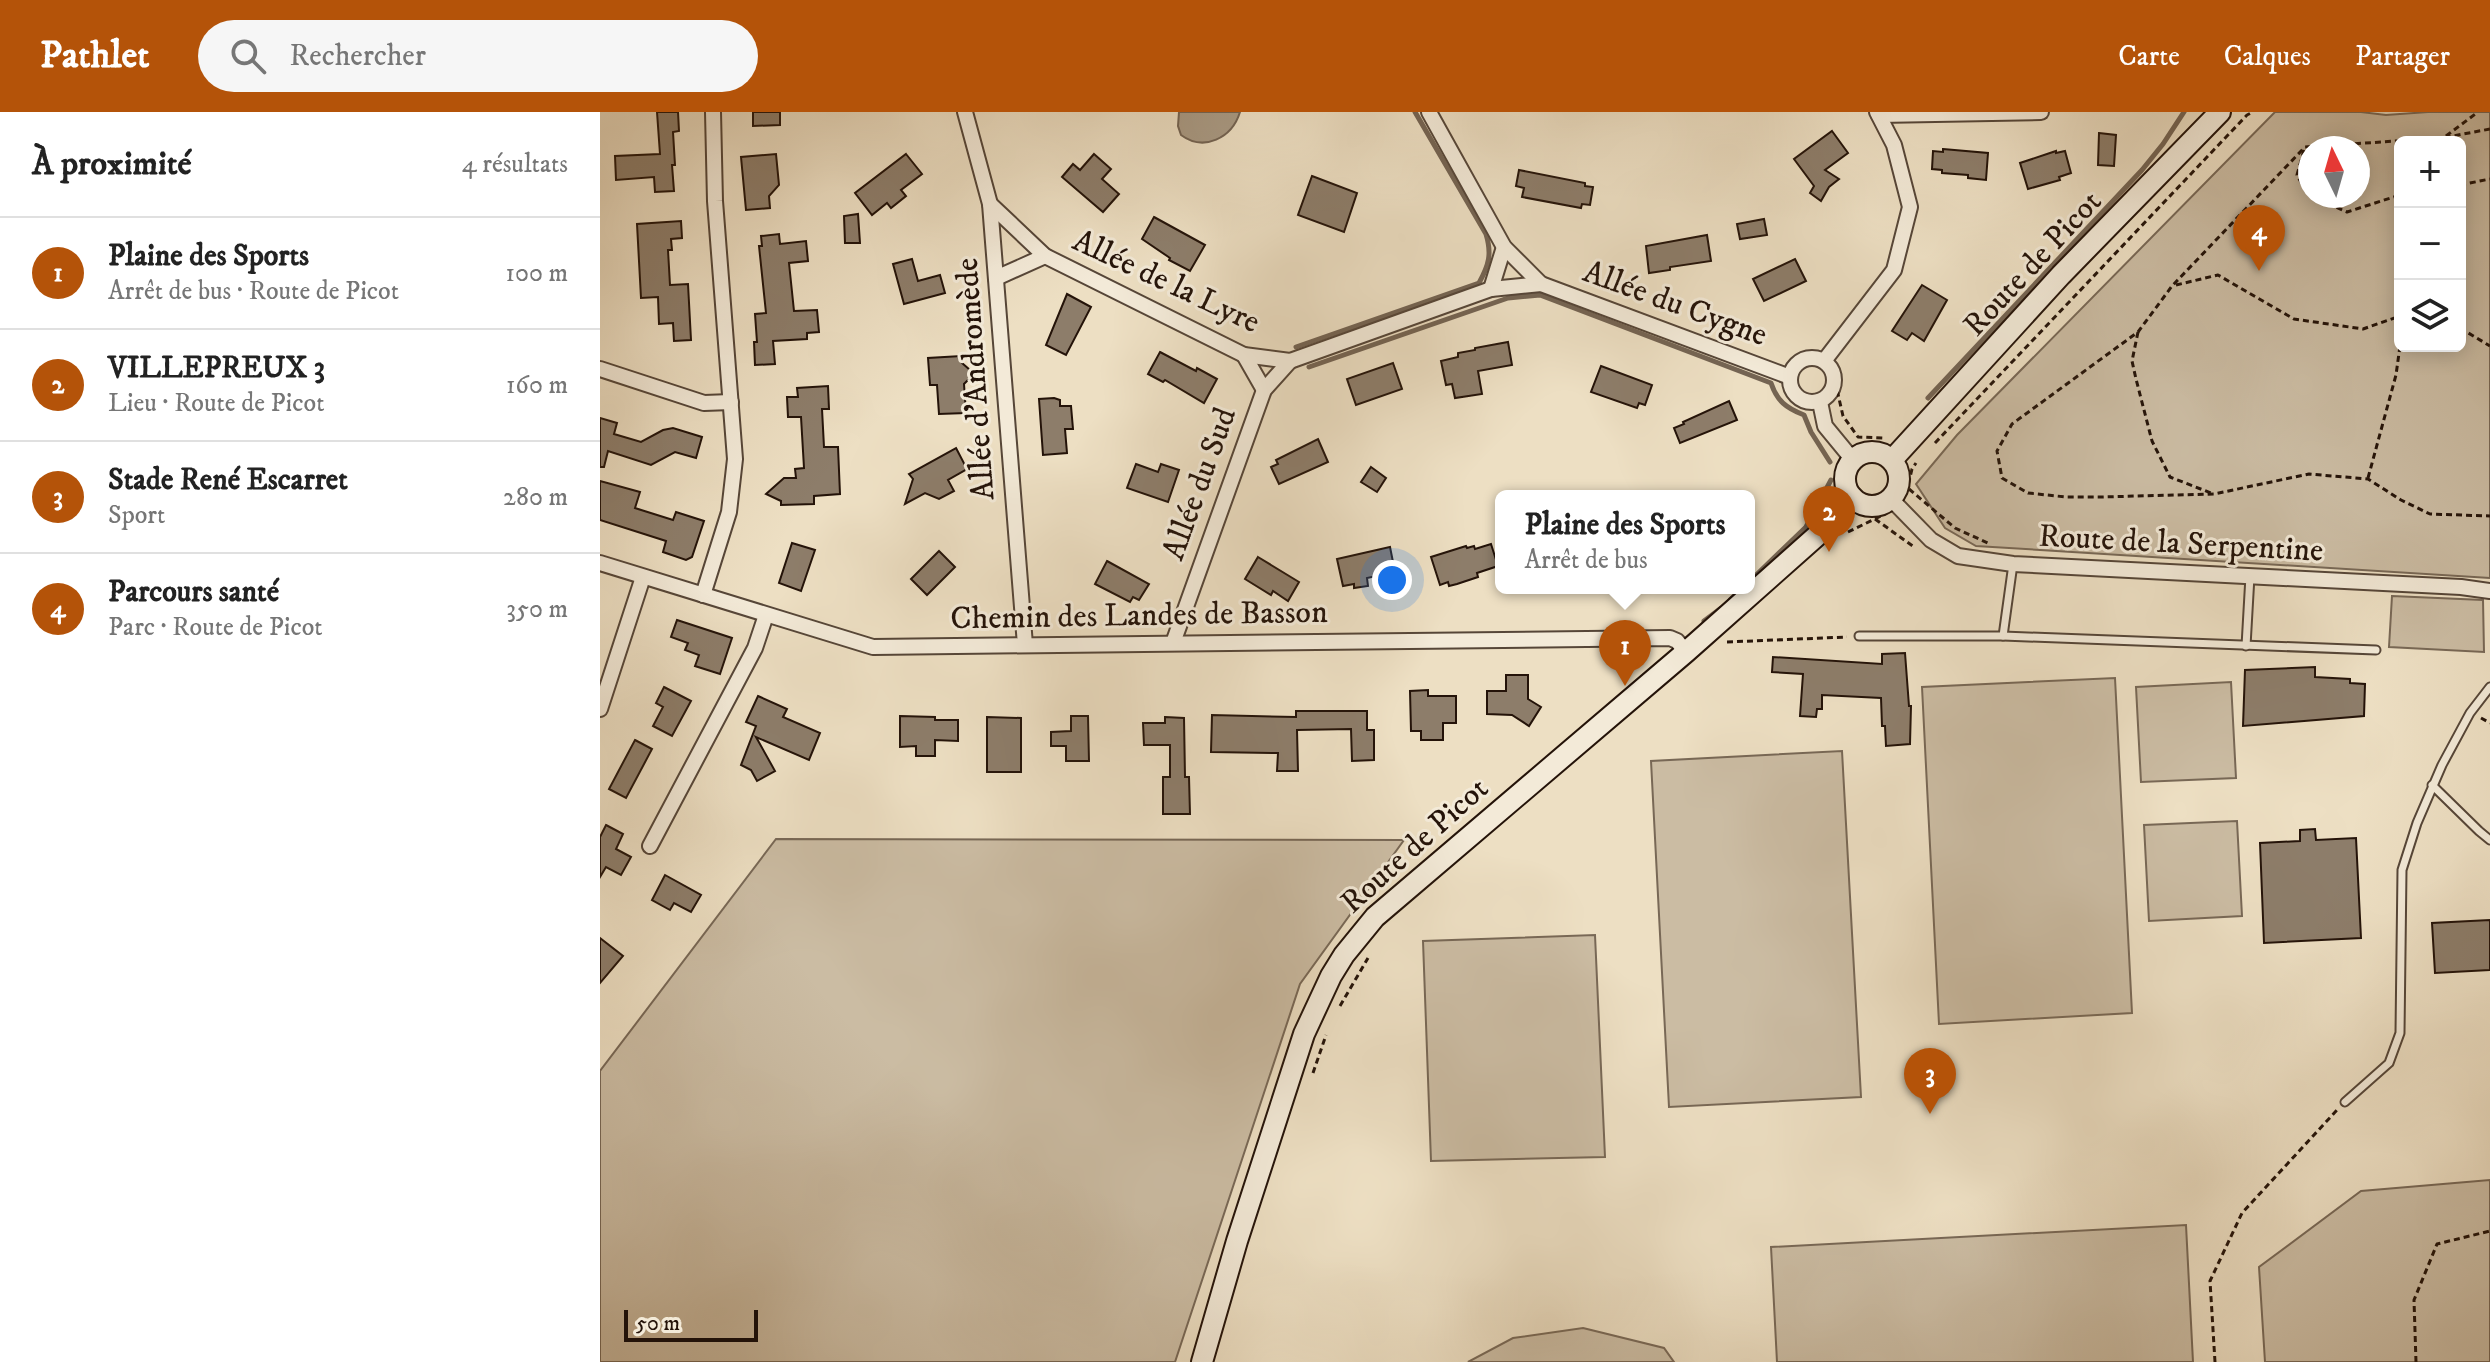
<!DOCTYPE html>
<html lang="fr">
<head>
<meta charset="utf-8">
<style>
  body { margin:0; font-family:"IM FELL DW Pica",serif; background:#f6f6f6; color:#222 }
  .controls { position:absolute; right:24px; top:24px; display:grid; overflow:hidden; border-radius:12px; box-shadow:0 4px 20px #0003 }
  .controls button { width:72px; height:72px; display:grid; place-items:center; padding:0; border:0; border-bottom:2px solid #e0e0e0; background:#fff; color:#222; font:40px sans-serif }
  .compass { position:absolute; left:1698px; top:24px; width:72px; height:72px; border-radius:50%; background:#fff; box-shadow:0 4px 20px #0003; rotate:355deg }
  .scale { position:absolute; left:24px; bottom:20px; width:134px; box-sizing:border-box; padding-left:8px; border:4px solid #241309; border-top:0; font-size:22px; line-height:28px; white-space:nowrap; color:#241309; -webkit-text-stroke:6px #f3ead8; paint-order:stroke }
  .you { position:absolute; left:792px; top:468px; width:28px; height:28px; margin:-20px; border:6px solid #fff; border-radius:50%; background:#1a73e8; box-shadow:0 0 0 12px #1a73e833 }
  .badge { display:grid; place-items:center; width:52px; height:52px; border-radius:50%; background:#b45309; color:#fff; font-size:26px; font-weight:700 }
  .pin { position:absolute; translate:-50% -66px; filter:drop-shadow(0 2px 4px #0008) }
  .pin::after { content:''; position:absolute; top:42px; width:28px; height:24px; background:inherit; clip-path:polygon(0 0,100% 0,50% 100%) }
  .popup { position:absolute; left:895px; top:378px; width:260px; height:104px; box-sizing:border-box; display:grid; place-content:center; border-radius:12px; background:#fff; filter:drop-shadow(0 2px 6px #0005); font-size:26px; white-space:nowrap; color:#767676 }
  .popup b { font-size:30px; color:#222 }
  .popup::after { content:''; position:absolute; left:50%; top:100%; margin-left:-16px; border:16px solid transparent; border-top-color:#fff }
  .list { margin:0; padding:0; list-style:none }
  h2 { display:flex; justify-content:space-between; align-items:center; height:104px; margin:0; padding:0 32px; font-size:34px }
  h2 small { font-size:26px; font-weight:400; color:#767676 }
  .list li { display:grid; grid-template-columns:52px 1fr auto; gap:24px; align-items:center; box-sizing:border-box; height:112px; padding:0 32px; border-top:2px solid #e0e0e0 }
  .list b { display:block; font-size:30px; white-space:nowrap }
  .list p { margin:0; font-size:26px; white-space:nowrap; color:#767676 }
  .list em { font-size:26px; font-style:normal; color:#767676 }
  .icon { flex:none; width:44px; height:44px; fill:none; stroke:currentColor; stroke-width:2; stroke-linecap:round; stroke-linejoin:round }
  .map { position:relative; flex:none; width:1890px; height:1250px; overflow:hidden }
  header { display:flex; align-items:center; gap:48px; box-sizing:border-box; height:112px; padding:0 40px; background:#b45309; color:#fff }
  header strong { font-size:38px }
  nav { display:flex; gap:44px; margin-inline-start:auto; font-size:28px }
  .search { width:560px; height:72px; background:#f6f6f6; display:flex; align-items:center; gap:20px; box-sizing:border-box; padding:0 28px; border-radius:44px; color:#767676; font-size:30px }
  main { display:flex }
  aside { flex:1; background:#fff }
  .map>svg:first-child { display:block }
</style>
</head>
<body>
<header>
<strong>Pathlet</strong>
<div class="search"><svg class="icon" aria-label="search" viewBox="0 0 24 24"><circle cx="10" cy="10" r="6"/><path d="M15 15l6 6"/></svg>Rechercher</div>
<nav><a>Carte</a><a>Calques</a><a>Partager</a></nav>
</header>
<main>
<aside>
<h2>À proximité<small>4 résultats</small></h2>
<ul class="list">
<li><span class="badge">1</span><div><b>Plaine des Sports</b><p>Arrêt de bus · Route de Picot</p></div><em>100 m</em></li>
<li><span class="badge">2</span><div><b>VILLEPREUX 3</b><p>Lieu · Route de Picot</p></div><em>160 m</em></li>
<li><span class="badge">3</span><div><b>Stade René Escarret</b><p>Sport</p></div><em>280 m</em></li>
<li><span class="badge">4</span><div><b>Parcours santé</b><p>Parc · Route de Picot</p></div><em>350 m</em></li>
</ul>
</aside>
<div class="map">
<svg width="1890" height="1250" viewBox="0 0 1890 1250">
  <rect width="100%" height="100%" fill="#eddfc3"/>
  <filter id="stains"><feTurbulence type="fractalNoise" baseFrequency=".0025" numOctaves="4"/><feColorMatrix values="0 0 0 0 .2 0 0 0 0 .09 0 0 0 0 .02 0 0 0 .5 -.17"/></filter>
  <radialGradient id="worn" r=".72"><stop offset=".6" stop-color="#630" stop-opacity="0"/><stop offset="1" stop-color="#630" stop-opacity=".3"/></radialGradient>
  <g fill="#cbbca3" stroke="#786856" stroke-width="2" fill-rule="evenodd">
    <path d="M1675,0H1761L1786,3L1828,0H1890V466L1376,434L1345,416L1316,372L1357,323ZM1800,30H1860V234H1800ZM1710,36H1758V84H1710Z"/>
    <polygon points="1792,484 1883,488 1884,540 1789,535"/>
    <polygon points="1515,566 1532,901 1339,912 1322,575"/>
    <polygon points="1631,570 1636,666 1541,670 1536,575"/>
    <polygon points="1242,639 1261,985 1069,995 1051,649"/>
    <polygon points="1637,709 1642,804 1549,809 1544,713"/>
    <polygon points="176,727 804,728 700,872 575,1250 0,1250 0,959"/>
    <polygon points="995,823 1005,1045 831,1049 823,829"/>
    <polygon points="1890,1068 1890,1250 1665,1250 1659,1155 1761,1079"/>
    <polygon points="1586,1113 1593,1250 1177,1250 1171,1135"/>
    <polygon points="983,1216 1064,1236 1074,1250 868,1250 913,1226"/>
  </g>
  <path fill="#a99a84" stroke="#746453" stroke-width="2" d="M579,0H640C632,26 604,40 581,23L578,14Z"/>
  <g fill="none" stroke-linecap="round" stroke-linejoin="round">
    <g stroke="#746453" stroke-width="5">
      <path d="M696,235L879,171C889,153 892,142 886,122L815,0"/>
      <path d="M709,255L908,186L940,183L1171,271C1177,289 1186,296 1204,303L1211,320L1230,350"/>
      <polyline points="1328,286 1542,58 1563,32 1584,0"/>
      <polyline points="1149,470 1206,415 1231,368"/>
      <polyline points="1130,488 1142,476"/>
      <polyline points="1104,509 1120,497"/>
    </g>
  </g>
  <g fill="#8d7d6a" stroke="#241309" stroke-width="2">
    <polygon points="57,0 78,0 79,19 73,20 75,53 72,53 74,79 55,80 54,65 16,68 15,44 60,42"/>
    <polygon points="153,0 180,0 180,13 153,14"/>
    <polygon points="1232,19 1248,41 1225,58 1239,67 1229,75 1221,89 1210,81 1214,74 1194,47"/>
    <polygon points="1499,21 1516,23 1514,54 1498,53"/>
    <polygon points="1343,37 1388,41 1386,68 1368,66 1368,63 1342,61 1342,58 1332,57 1333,39 1343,40"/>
    <polygon points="1456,39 1456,41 1465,39 1471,61 1459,65 1460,68 1428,77 1420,51"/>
    <polygon points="176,42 179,73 169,84 170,96 146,98 141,45"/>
    <polygon points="306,42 322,62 301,78 306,84 291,96 287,91 272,103 255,81"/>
    <polygon points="494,42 511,57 502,67 519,82 503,100 462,65 473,52 480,58"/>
    <polygon points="919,58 985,71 985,74 993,75 990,93 982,92 981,96 922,85 924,76 916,74"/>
    <polygon points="712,64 757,81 744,120 698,103"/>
    <polygon points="258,102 260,131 245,131 244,104"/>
    <polygon points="554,105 605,133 590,159 569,148 570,146 542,127"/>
    <polygon points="1164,107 1167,123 1140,127 1137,112"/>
    <polygon points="81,109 82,126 71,127 72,138 68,138 70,173 88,172 91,228 74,229 73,211 59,212 58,185 41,186 37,112"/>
    <polygon points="179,122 180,132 206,129 208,149 189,151 194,199 217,198 219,220 207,221 207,227 173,229 175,252 155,253 154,230 157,230 155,202 166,201 159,134 162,134 161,124"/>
    <polygon points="1107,123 1111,149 1070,155 1070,158 1049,161 1046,134"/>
    <polygon points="312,147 318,169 340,163 345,181 304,192 293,152"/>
    <polygon points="1195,147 1206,169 1164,189 1153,167"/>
    <polygon points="1322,173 1347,188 1324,229 1312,221 1307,228 1292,219"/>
    <polygon points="467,182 491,195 466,243 446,233"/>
    <polygon points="908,230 912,253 878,259 882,282 855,286 852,272 846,273 841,249 858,245 858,241 875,238 875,236"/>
    <polygon points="560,240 596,259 597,256 617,267 604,291 565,268 563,270 548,262"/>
    <polygon points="361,244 362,251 370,258 371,265 364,272 366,301 339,302 337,273 330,273 328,246"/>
    <polygon points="793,251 802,277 756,293 747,267"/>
    <polygon points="1001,254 1052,273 1045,293 1039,291 1037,296 991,280"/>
    <polygon points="228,274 229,297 222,297 224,335 238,335 240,382 214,384 214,392 181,393 181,389 166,382 184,366 196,366 195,357 204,356 201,305 188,305 187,285 198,285 197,276"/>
    <polygon points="454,286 460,288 460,294 471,294 473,317 465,317 467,341 443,343 439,287"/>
    <polygon points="1129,289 1137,308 1080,331 1074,316 1084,312 1083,310"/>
    <polygon points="0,306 17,311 14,322 41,330 63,318 73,316 102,325 96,346 75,340 51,353 8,339 4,355 0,355"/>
    <polygon points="718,327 728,350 679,372 671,355 678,352 676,348"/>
    <polygon points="356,336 367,357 348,368 354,379 339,387 325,381 305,392 313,367 309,362"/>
    <polygon points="536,352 558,360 561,352 579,358 568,390 527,376"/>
    <polygon points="771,355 786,366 777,380 761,370"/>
    <polygon points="0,369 40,380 35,396 73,408 76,400 104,409 92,445 86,448 63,440 66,429 0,408"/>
    <polygon points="192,431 215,438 201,479 179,471"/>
    <polygon points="891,432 898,454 877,461 878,465 857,472 849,474 848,470 840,473 831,445 866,434 867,436 874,434 875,437"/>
    <polygon points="790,435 795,460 767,466 768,474 754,476 754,472 743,474 737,447"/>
    <polygon points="339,439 355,455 327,483 311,467"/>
    <polygon points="658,445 699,470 688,489 673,479 671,483 645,467"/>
    <polygon points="507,449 549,472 539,488 533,485 530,490 495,472"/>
    <polygon points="77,508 132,526 120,562 95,554 99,543 85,538 88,531 71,525"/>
    <polygon points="1305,541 1309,594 1311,594 1310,632 1286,634 1285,614 1282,614 1281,586 1222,583 1222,597 1217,597 1216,605 1200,604 1203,562 1172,560 1173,545 1282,552 1282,542"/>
    <polygon points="1715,555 1715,565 1750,567 1750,571 1765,572 1764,604 1643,614 1645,558"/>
    <polygon points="906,563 928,563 928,587 941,595 929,614 912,603 887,602 887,579 906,579"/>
    <polygon points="64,575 91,589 72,624 53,614 63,595 56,591"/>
    <polygon points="828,578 828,584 856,584 856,611 843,611 843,628 821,628 821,619 811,619 810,579"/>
    <polygon points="158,584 187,597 183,605 220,621 209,648 156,625 175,659 157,669 151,658 141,653 156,614 146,610"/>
    <polygon points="696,599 767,599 767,618 774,618 774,648 752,649 751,617 697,618 698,659 677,659 678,641 611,640 612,603 696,605"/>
    <polygon points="300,604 335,605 335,608 358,608 358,629 335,628 335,644 316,644 316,634 300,635"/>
    <polygon points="471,604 488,604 489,649 466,649 466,634 451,634 451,620 471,619"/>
    <polygon points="387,605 421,606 421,660 387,660"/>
    <polygon points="565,605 584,606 585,665 589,665 590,702 563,702 563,665 570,665 570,633 544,633 543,611 565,611"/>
    <polygon points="35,628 52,637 26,686 9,677"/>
    <polygon points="6,713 23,722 16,737 31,745 21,763 6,755 0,765 0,725"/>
    <polygon points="1715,717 1716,728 1756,726 1761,826 1664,831 1660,731 1700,729 1700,718"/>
    <polygon points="65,763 101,783 91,800 74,791 70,798 52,788"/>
    <polygon points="1890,808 1890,858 1835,861 1832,811"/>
    <polygon points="0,826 23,844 0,871"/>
  </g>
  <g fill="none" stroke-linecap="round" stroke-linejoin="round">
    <defs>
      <g id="service">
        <polyline points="1259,524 1403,524 1776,538"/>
        <polyline points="1403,524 1413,452"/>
        <polyline points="1646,534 1650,464"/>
        <polyline points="1832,673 1879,719 1890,728"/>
        <polyline points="1745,990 1789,951 1800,921 1802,758 1817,711 1842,653 1870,601 1890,575"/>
      </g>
      <g id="minor">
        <polyline points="365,0 390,92 425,533"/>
        <polyline points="1279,3 1441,0"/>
        <polyline points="390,92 445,144 644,243 690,249 891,177 941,172 904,135 829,0"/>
        <polyline points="396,166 445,144"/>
        <polyline points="941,172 1190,265"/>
        <polyline points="891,177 904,135"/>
        <polyline points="644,243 664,278"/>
        <circle cx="1212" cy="268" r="22"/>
        <polyline points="1224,249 1294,158 1310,95 1294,33 1277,0"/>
        <polyline points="0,257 104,291 131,290"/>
        <polyline points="1220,290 1225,314 1253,348"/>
        <polyline points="1291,387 1331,428 1358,444 1413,452 1861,475 1890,479"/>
        <polyline points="0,451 273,535 1070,526 1077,529 1086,540"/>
        <polyline points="103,483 129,400 135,347 115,89 113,0"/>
        <polyline points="573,531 664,278 690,249"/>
        <polyline points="0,597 43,465"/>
        <polyline points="50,734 155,536 166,503"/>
      </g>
      <g id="secondary">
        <circle cx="1272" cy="367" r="27"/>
        <polyline points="1292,348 1461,163 1620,0"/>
        <polyline points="602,1250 637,1129 704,922 731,864 744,843 775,805 1086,540 1220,421 1253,386"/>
      </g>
    </defs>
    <use href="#service" stroke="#564638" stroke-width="11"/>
    <use href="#minor" stroke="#564638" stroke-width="18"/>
    <use href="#secondary" stroke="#241309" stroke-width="24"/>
    <g stroke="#241309" stroke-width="3" stroke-dasharray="6 4" stroke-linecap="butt">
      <polyline points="1890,17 1842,26 1705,35 1572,174 1538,220 1412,312 1397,339 1402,366 1428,381 1466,385 1500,385 1614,382 1709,362 1768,367 1801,388 1830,402 1890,404"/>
      <polyline points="1838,30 1878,0"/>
      <polyline points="1704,38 1697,63 1708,83 1747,100 1800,83"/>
      <polyline points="1860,73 1890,67"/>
      <polyline points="1576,173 1618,163 1694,207 1763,217 1800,204"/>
      <polyline points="1860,216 1890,234"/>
      <polyline points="1538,220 1532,249 1536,267 1552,329 1570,365 1611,381"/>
      <polyline points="1235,269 1243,304 1258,325 1285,326"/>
      <polyline points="1335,331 1647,3 1653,0"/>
      <polyline points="1768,366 1796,263 1800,234"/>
      <polyline points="1309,377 1355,416 1390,432"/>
      <polyline points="1306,382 1312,357 1316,351"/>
      <polyline points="1275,407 1314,435"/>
      <polyline points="1248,420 1285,402"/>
      <polyline points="1127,530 1247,525"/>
      <polyline points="1881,606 1890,611"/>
      <polyline points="740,894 768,846"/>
      <polyline points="713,961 726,923"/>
      <polyline points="1615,1250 1610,1169 1642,1101 1737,998"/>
      <polyline points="1816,1250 1814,1188 1837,1132 1890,1119"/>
    </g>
    <use href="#service" stroke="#f3ead8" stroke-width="7"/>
    <use href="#minor" stroke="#f3ead8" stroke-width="14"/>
    <use href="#secondary" stroke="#f3ead8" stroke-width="20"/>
  </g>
  <g text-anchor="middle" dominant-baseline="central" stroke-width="6" stroke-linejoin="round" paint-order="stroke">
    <g font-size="32" fill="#241309" stroke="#f3ead8">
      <text transform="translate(1433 152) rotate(-47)">Route de Picot</text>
      <text transform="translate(566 170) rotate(25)">Allée de la Lyre</text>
      <text transform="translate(1075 192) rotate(20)">Allée du Cygne</text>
      <text transform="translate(376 267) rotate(-94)">Allée d'Andromède</text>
      <text transform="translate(600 372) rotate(-70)">Allée du Sud</text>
      <text transform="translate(1581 432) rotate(3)">Route de la Serpentine</text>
      <text transform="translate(539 504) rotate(-1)">Chemin des Landes de Basson</text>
      <text transform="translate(815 734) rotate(-42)">Route de Picot</text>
    </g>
  </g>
  <rect width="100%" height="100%" filter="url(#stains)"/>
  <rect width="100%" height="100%" fill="url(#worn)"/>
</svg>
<div class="controls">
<button>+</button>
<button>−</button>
<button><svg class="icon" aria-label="layers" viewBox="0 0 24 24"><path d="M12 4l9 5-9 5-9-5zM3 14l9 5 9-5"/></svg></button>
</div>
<svg class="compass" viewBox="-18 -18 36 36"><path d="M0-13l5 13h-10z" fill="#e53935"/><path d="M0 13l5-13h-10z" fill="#767676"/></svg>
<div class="scale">50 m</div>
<div class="you"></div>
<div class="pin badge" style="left:1025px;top:574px">1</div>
<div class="popup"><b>Plaine des Sports</b>Arrêt de bus</div>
<div class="pin badge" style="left:1229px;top:440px">2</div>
<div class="pin badge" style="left:1330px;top:1002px">3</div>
<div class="pin badge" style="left:1659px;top:159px">4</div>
</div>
</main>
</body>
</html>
